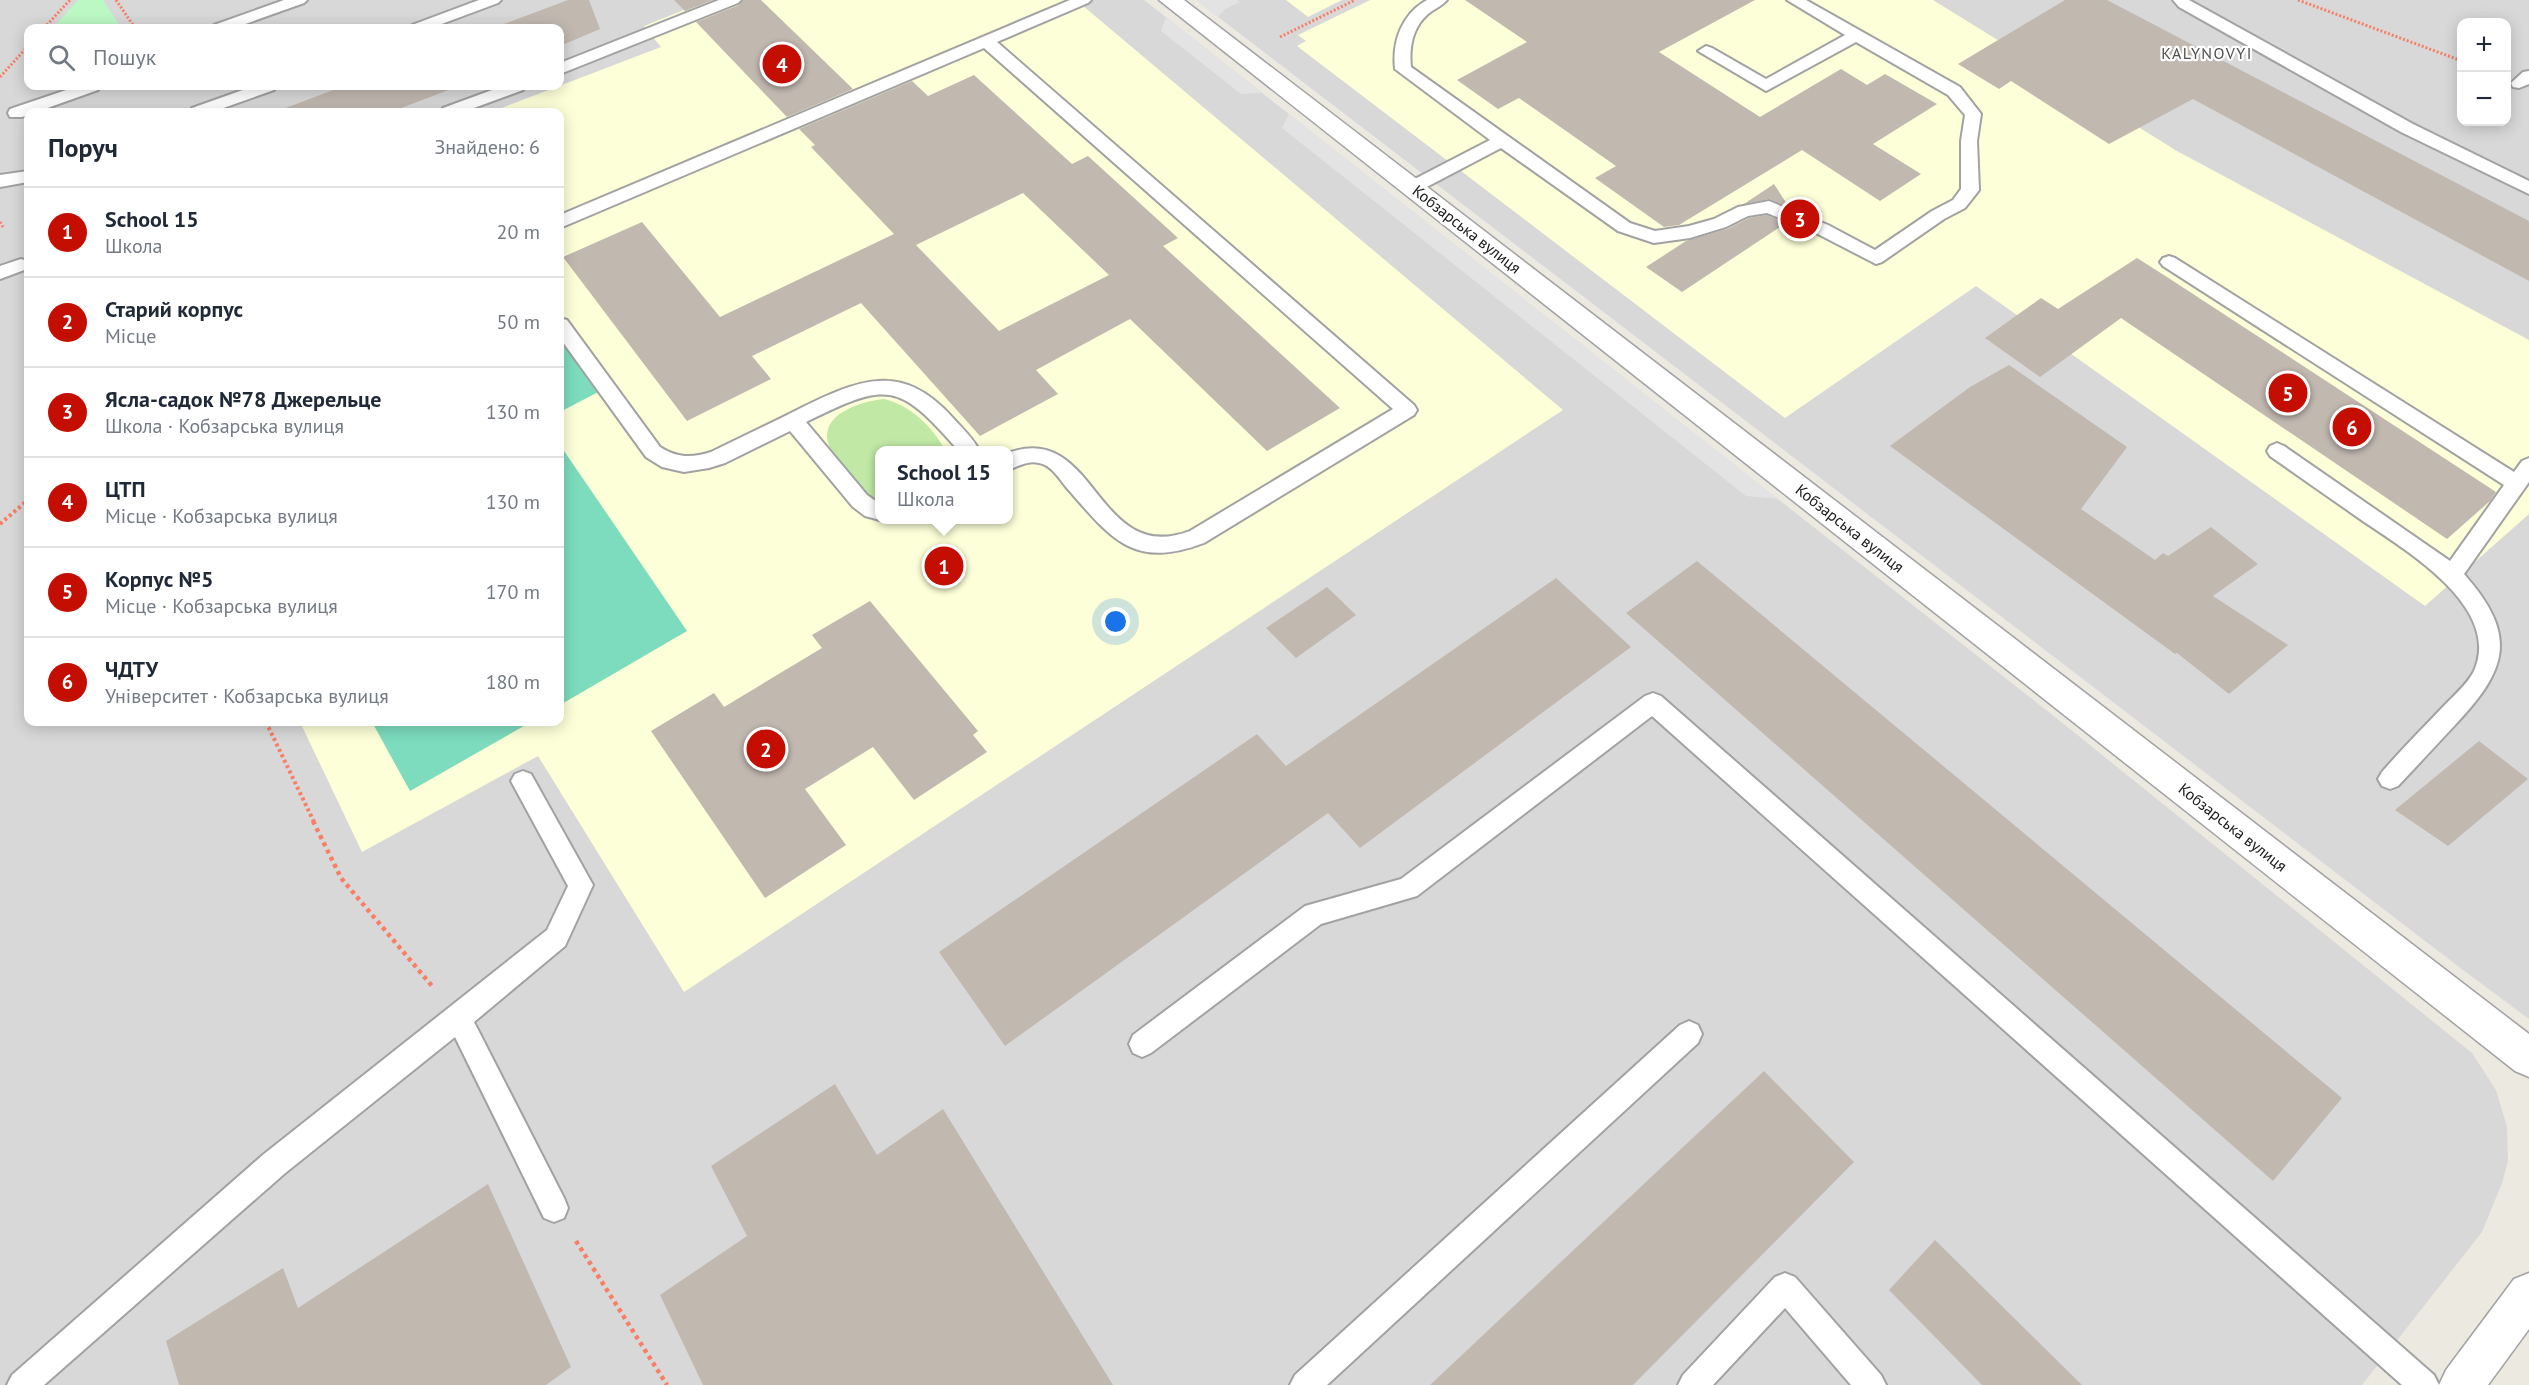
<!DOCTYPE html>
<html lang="uk">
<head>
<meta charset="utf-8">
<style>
  body { margin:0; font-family:"PT Sans",sans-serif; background:#f2f2f3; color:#1f2937 }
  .controls { position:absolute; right:18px; top:18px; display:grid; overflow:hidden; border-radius:12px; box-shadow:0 3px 15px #0003 }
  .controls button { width:54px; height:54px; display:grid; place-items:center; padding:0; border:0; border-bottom:2px solid #e0e1e3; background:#fff; color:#1f2937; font:30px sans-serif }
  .you { position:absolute; left:1116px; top:622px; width:21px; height:21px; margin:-15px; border:4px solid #fff; border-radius:50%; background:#1a73e8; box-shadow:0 0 0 9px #1a73e833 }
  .badge { display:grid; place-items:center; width:39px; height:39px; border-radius:50%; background:#c40e01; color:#fff; font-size:20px; font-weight:700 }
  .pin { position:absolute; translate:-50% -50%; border:3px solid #fff; box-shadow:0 2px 6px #0006 }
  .popup { position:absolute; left:875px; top:446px; width:138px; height:78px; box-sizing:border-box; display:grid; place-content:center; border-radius:12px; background:#fff; filter:drop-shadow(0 2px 4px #0005); font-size:20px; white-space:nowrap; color:#747a83 }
  .popup b { font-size:22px; color:#1f2937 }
  .popup::after { content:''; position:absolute; left:50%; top:100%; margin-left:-12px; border:12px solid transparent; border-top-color:#fff }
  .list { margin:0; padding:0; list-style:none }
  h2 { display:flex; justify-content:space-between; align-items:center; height:78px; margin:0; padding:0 24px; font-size:26px }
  h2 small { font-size:20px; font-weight:400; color:#747a83 }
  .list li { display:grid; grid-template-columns:39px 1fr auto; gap:18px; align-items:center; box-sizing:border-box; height:90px; padding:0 24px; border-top:2px solid #e0e1e3 }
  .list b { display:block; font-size:22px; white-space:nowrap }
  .list p { margin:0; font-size:20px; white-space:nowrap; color:#747a83 }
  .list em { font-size:20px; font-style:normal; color:#747a83 }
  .icon { flex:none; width:33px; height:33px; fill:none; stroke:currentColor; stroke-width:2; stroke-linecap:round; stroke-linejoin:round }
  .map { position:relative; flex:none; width:2529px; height:1385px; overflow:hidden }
  .search { position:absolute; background:#fff; box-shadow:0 3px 15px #0003; left:24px; top:24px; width:540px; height:66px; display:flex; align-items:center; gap:15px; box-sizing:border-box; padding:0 21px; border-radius:12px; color:#747a83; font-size:22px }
  .panel { position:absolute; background:#fff; box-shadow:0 3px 15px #0003; left:24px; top:108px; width:540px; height:618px; border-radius:12px }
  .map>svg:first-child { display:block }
</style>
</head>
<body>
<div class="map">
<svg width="2529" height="1385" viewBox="0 0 2529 1385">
  <rect width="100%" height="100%" fill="#ece9e0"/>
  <g fill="#d9d8d8" fill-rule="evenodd">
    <path d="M0,0H1144L2065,725L2472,1053L2496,1090L2507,1127L2508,1161L2502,1183L2482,1232L2362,1385H0ZM28,28H560V86H28ZM28,112H560V722H28ZM880,450H1008V520H880Z"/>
    <path d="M1196,0H2529V1019L2463,970ZM2462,22H2506V122H2462Z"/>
  </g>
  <g fill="#fcffd7" fill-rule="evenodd">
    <path d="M709,0H1076L1563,410L684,992L538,756L362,852L300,722H560V112H491L661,47L644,26ZM880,450H1008V520H880Z"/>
    <polygon points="1286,0 1342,0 1308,17"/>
    <polygon points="1370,0 1933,0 2177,151 2529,340 2529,514 2425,606 1976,286 1785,418 1297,46 1306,41 1298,35"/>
  </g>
  <path fill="#c1e8a5" d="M884,399C910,405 933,427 945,450H880L879,501C866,496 858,484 849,473C841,464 831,454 828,442C821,413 863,401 884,399Z"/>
  <polygon fill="#bbf8c4" points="78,0 103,0 121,28 53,28"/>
  <g fill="#7ddcbe">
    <polygon points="560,332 604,389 560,412"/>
    <polygon points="560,445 687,631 560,705"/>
    <polygon points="372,722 371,722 531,722 410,791"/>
  </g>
  <g fill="#e3e3e3">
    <polygon points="1196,0 1237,0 1240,2 1225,9 1218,17"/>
    <polygon points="1166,17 1262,93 1241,94 1161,31"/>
    <polygon points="1289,114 1778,499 1746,496 1282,128"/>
  </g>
  <g fill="#c1b8b0" fill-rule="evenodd">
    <polygon points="568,0 589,0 600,29 560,46 560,28 493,28"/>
    <polygon points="674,0 713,0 685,11"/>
    <polygon points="743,0 761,0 853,89 787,117 696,22 739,5"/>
    <polygon points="1465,0 1755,0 1659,52 1760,117 1841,69 1867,85 1885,74 1937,104 1873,144 1921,174 1880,201 1802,150 1679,225 1664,227 1595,178 1616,166 1519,98 1498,109 1457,80 1527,42"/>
    <polygon points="2065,0 2107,0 2529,221 2529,281 2193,99 2109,144 2011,81 1999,89 1958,64"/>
    <path d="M974,75L1072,164L1088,156L1178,238L1163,246L1340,408L1267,451L1130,319L1036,370L1058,394L980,436L861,303L752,356L771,379L687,421L563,257L642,222L720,317L894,234L811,147L815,145L799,129L912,81L928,96ZM1023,193L1109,275L999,331L916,245Z"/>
    <polygon points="344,86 459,86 391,112 283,112 283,109"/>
    <polygon points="1774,184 1789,207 1769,199 1744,204"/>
    <polygon points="1767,215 1786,223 1682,292 1646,267 1686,241 1727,229 1749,218"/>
    <polygon points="2137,258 2167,277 2496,492 2490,501 2447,539 2121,318 2040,377 1985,338 2041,298 2058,309"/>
    <polygon points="2009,365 2127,447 2081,509 2155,560 2163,553 2168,556 2211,527 2258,564 2213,596 2288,645 2229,694 2177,653 2175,654 1890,446 1970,387"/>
    <polygon points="1697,561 2342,1098 2273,1181 1626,613"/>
    <polygon points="1556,578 1631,647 1360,848 1328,813 1005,1046 939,952 1257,734 1286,766"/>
    <polygon points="1327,587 1356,615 1296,658 1266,628"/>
    <polygon points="870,601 978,731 973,735 987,752 914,800 873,747 805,789 846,845 765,898 651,731 714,693 724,707 822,648 812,635"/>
    <polygon points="2479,741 2528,779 2448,846 2395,810"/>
    <polygon points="1764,1071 1854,1162 1633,1385 1430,1385"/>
    <polygon points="835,1084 877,1155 943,1109 1113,1385 703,1385 660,1295 747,1236 711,1166"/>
    <polygon points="488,1184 571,1367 546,1385 179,1385 166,1341 283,1268 298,1308"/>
    <polygon points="1935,1240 2082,1385 1982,1385 1889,1290"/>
  </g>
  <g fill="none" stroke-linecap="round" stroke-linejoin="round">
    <defs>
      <g id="service">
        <polygon points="284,0 307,0 304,3 234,28 212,28 214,25"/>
        <polygon points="479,0 501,0 498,3 431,28 410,28 412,25"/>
        <polygon points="719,0 741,0 738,3 560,74 560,63"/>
        <path d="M1070,0H1091L1088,3L997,42L1414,405L1417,410L1414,415L1204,543C1132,570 1111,538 1066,487C1059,478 1051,465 1039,463C1028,460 1019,466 1008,470V453C1097,420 1095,567 1190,531L1393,409L984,48L560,228V215Z"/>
        <path d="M1427,0H1447C1442,6 1434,9 1428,14C1412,28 1409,48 1411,67L1630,223L1655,231L1689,226L1714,219L1738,207L1769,201L1828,225L1875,250L1932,211L1953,200L1961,189V141L1965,115L1948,95L1856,42L1766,91L1698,51L1706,46L1712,48L1766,79L1845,35L1787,0H1806L1960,87L1981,114L1977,141L1979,190L1976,194L1965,208L1944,219L1882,262L1876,264L1816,233L1767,213L1748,216L1726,227L1690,238L1654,243L1618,231L1501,148L1419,191H1407L1404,187L1407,183L1490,140L1395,69C1392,41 1402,14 1427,0Z"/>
        <polygon points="2173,0 2189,0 2413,124 2529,181 2529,194 2401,132 2179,7"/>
        <polygon points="2529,71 2529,84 2519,88 2513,87 2511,83 2523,72"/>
        <polygon points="78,86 100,86 98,90 22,117 10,117 8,113 10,109"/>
        <polygon points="254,86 276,86 274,90 212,112 190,112 192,108"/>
        <polygon points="503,86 525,86 523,90 463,112 441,112 443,108"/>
        <polygon points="28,171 28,182 0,187 0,175"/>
        <path d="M2169,256L2175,258L2514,472L2522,461L2529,458V482L2464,574C2519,636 2507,670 2455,725C2436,745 2417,766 2398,786L2390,789L2382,786L2378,779L2382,772C2401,750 2421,730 2441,709C2452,697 2467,685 2474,671C2503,606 2402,548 2360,519C2330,498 2300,477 2270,456L2267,451L2270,446L2277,443L2284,446L2450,561L2504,485L2163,266L2160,262L2163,258Z"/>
        <polygon points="21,259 27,261 27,269 0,279 0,266"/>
        <path d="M560,318L567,320L660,447C677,458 692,458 711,452C740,438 769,424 797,410C858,380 901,360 953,418C962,428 973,438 979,450H958C898,381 887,382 806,422L867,495L880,504V520L865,516L853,507L790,431L725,463L709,468L684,472L662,467L646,457L560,338Z"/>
        <polygon points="1653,693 1661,696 2434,1375 2439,1385 2402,1385 1652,716 1417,896 1321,924 1151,1053 1142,1057 1133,1053 1129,1044 1133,1035 1305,906 1401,879 1645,696"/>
        <polygon points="523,771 531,774 593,885 565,946 474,1022 564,1198 568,1208 564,1218 554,1222 544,1218 455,1037 284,1174 44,1385 7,1385 12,1375 264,1154 547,930 568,886 511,781 515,774"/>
        <polygon points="1689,1021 1698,1025 1702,1034 1698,1043 1327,1385 1290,1385 1295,1375 1680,1025"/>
        <polygon points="1785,1273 1795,1277 1881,1375 1886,1385 1851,1385 1785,1308 1713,1385 1678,1385 1683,1375 1775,1277"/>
      </g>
      <g id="minor">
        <polygon points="1159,0 1184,0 2529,1034 2529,1077 2515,1071"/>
        <polygon points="2529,1273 2529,1329 2488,1385 2439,1385 2446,1370 2514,1279"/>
      </g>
    </defs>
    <use href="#service" stroke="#a2a2a2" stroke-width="4"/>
    <use href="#minor" stroke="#a2a2a2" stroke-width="3"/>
    <g stroke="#f87e65" stroke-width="3" stroke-dasharray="2 2" stroke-linecap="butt">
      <polyline points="116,0 135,28"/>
      <polyline points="2298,0 2462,61"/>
      <polyline points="44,28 70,0"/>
      <polyline points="1280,37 1355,0"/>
      <polyline points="0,77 28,46"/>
      <polyline points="0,222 3,227"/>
    </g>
    <g stroke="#f87e65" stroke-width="4" stroke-dasharray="3 3" stroke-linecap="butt">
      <polyline points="0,524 28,500"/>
      <polyline points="266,722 314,822"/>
    </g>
    <g stroke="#f87e65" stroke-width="4.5" stroke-dasharray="4 4" stroke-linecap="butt">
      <polyline points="313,821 341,878 432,986"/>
      <polyline points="576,1241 667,1385"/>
    </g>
    <use href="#service" fill="#fff" fill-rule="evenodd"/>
    <use href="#minor" fill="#fff" fill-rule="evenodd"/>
  </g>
  <g text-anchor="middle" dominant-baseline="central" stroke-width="4.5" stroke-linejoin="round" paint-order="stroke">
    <g font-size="16" letter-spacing="1.5" fill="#4e4e4e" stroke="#fff">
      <text x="2207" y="53">KALYNOVYI</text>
    </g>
    <g font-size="16" fill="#1b1b1b" stroke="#fff">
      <text transform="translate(1467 229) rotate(38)">Кобзарська вулиця</text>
      <text transform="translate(1850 528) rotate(38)">Кобзарська вулиця</text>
      <text transform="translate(2233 827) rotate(38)">Кобзарська вулиця</text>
    </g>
  </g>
</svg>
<div class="controls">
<button>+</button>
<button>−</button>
</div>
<div class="you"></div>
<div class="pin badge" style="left:944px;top:566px">1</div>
<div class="popup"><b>School 15</b>Школа</div>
<div class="pin badge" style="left:766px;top:749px">2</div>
<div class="pin badge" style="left:1800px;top:219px">3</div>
<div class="pin badge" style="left:782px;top:64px">4</div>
<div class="pin badge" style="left:2288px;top:393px">5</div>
<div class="pin badge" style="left:2352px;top:427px">6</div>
<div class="search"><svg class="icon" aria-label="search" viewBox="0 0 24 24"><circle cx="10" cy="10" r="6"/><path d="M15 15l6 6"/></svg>Пошук</div>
<section class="panel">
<h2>Поруч<small>Знайдено: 6</small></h2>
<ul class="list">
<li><span class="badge">1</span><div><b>School 15</b><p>Школа</p></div><em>20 m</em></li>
<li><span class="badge">2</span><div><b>Старий корпус</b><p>Місце</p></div><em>50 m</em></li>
<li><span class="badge">3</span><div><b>Ясла-садок №78 Джерельце</b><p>Школа · Кобзарська вулиця</p></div><em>130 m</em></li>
<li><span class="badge">4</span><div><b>ЦТП</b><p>Місце · Кобзарська вулиця</p></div><em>130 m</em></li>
<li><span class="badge">5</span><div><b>Корпус №5</b><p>Місце · Кобзарська вулиця</p></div><em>170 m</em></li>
<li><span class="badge">6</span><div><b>ЧДТУ</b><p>Університет · Кобзарська вулиця</p></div><em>180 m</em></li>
</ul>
</section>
</div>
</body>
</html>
